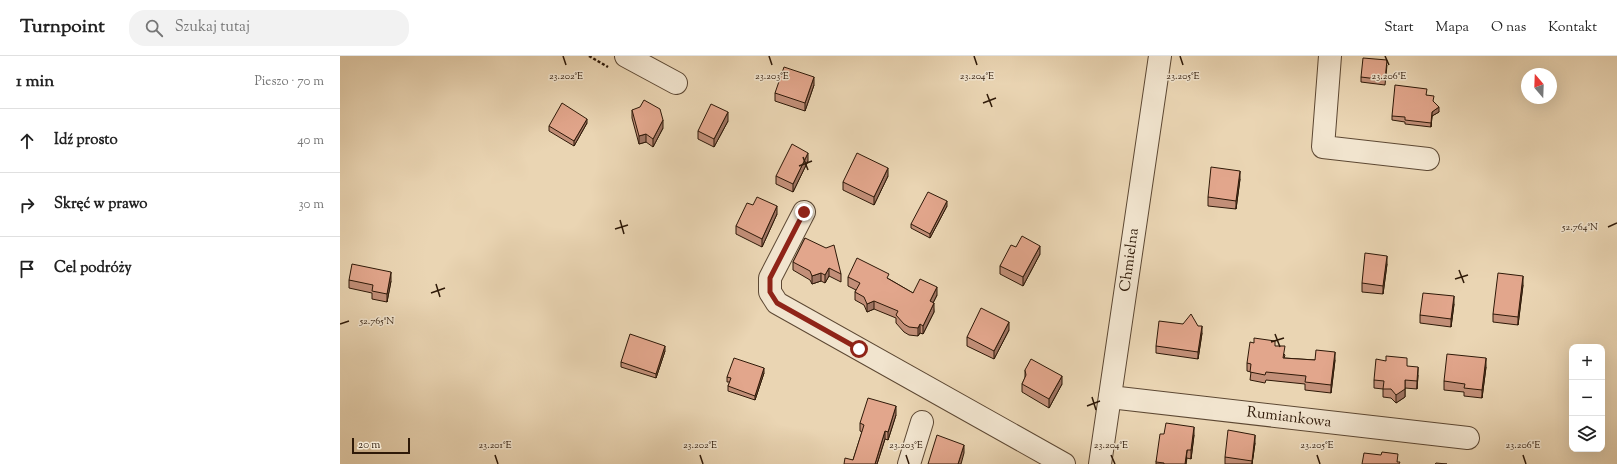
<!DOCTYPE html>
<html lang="pl">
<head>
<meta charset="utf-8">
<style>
  body { margin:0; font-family:"Sorts Mill Goudy",serif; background:#f2f2f2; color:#222 }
  .controls { position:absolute; right:12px; bottom:12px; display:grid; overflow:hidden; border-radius:8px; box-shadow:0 4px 16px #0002 }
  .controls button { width:36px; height:36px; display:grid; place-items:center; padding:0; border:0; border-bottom:1px solid #e0e0e0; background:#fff; color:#222; font:20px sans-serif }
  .compass { position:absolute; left:1181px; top:12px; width:36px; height:36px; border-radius:50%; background:#fff; box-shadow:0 4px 16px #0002; rotate:341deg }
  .scale { position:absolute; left:12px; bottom:10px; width:58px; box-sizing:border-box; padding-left:4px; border:2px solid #2e1908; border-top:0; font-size:11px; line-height:14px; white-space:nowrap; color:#2e1908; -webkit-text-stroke:3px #f1e4ce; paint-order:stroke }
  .stop { position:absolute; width:12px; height:12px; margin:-9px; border:3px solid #8f2418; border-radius:50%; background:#fff }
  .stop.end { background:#8f2418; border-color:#fff; box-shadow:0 1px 4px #0008 }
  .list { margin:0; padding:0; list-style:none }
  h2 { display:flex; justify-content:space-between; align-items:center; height:52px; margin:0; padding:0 16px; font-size:17px }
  h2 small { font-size:13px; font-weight:400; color:#767676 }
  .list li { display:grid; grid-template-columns:26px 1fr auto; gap:12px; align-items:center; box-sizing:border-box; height:64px; padding:0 16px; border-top:1px solid #e0e0e0 }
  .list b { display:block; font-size:15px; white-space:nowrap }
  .list em { font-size:13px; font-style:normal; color:#767676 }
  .icon { flex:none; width:22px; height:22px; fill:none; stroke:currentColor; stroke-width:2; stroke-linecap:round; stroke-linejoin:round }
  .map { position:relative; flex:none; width:1277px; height:408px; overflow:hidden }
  header { display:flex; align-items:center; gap:24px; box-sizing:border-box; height:56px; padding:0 20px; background:#fff; border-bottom:1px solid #e0e0e0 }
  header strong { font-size:19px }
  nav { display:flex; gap:22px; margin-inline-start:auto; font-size:14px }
  .search { width:280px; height:36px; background:#f2f2f2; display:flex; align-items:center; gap:10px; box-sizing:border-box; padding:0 14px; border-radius:16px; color:#767676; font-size:15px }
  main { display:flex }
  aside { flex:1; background:#fff }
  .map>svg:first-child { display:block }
</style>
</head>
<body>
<header>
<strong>Turnpoint</strong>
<div class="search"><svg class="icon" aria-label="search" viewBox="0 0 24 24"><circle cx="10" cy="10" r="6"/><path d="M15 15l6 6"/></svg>Szukaj tutaj</div>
<nav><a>Start</a><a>Mapa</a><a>O nas</a><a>Kontakt</a></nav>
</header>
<main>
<aside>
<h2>1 min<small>Pieszo · 70 m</small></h2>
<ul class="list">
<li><svg class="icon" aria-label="ahead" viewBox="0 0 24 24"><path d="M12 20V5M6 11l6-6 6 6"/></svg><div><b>Idź prosto</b></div><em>40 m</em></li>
<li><svg class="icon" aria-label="right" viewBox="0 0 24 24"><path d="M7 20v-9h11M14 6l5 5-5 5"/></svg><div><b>Skręć w prawo</b></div><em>30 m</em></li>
<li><svg class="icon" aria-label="arrive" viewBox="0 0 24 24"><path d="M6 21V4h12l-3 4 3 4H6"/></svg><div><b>Cel podróży</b></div></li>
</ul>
</aside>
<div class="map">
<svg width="1277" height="408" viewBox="0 0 1277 408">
  <rect width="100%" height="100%" fill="#ead5b3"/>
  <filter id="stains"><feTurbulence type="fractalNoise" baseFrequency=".005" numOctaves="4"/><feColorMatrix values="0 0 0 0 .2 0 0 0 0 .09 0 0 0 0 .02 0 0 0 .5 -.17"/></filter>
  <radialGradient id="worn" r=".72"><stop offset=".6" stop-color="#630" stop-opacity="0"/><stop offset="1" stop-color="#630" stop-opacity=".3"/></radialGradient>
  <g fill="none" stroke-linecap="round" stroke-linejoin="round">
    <defs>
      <g id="minor">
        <polyline points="286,0 336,27"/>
        <polyline points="990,0 983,91 1088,103"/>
        <polyline points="464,156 430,222 430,236 437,247 724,408"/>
        <polyline points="770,341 1128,382"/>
        <polyline points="569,408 582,366"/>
        <polyline points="760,408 820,0"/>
      </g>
    </defs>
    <use href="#minor" stroke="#5d4833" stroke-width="24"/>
    <polyline stroke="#2e1908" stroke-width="2.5" stroke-dasharray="3 2" stroke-linecap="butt" points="249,0 268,11"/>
    <use href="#minor" stroke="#f1e4ce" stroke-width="22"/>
  </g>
  <g fill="#c28f78" stroke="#2e1908">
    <polygon points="1047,9 1045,29 1021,26 1021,21"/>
    <polygon points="474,29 465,55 435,45 435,37"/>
    <polygon points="1087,39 1094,46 1099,56 1092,60 1091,71 1065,68 1065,66 1052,64 1052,60"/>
    <polygon points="292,54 323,72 313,91 306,86 299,88 292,62"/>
    <polygon points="388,65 374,91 358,83 358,75"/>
    <polygon points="247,67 234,90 209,75 209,70"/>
    <polygon points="468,105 453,136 436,128 436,120"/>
    <polygon points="548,120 534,149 503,134 503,126"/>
    <polygon points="900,123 896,153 868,150 868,141"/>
    <polygon points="413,149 437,158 422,191 396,178 396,170"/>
    <polygon points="607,150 590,182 571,172 571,168"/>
    <polygon points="465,182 501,218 501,226 489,220 485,227 481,225 472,228 470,224 453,214 453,206"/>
    <polygon points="676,191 700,198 683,230 660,218 660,210"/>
    <polygon points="1047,208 1043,238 1022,236 1022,227"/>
    <polygon points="508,221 549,223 573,237 597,239 593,247 594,256 583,278 580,277 578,280 569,279 564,276 556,267 556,262 534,253 527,256 524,249 515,244 515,236 516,234 508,230"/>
    <polygon points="9,224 51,225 47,246 32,243 32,237 9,232"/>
    <polygon points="1183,229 1178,269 1153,266 1153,258"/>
    <polygon points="1114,248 1111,271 1080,267 1080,259"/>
    <polygon points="843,268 862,277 858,303 816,297 816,290"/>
    <polygon points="669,274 654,303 627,290 627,281"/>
    <polygon points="935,290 945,299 944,302 975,304 995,304 991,337 965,334 965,328 926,324 925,327 910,324 911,316 907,315 907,307"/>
    <polygon points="325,295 316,322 281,311 281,306"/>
    <polygon points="1067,310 1078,319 1077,333 1065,332 1065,341 1056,347 1051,342 1043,341 1043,333 1034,332 1034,324"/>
    <polygon points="1146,311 1142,342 1124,340 1124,336 1104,334 1104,325"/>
    <polygon points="685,314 722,328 709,352 682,336 682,328 685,322"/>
    <polygon points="424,317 415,344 388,335 388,330 390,326 387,326 387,321"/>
    <polygon points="556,359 548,384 545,383 537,408 504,408 513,404 522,376 520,375 520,367"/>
    <polygon points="824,378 854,379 851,403 847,402 846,408 816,408 816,406"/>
    <polygon points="915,387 912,408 885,408 885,401"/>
  </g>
  <g fill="#9e7462" stroke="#2e1908">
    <polygon points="474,21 474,29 465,55 465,47"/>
    <polygon points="1099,51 1099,56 1092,60 1091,71 1092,56"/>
    <polygon points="388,56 388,65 374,91 374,83"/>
    <polygon points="247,63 247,67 234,90 234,85"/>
    <polygon points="323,64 323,72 313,91 313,83"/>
    <polygon points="306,78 306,86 299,88 299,80"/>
    <polygon points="468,97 468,105 453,136 453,128"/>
    <polygon points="548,112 548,120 534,149 534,141"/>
    <polygon points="900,115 900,123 896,153 896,145"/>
    <polygon points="607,145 607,150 590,182 590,178"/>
    <polygon points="437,150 437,158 422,191 422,183"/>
    <polygon points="700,190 700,198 683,230 683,221"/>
    <polygon points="1047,200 1047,208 1043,238 1043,230"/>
    <polygon points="489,212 489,220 485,227 485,219"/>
    <polygon points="51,216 51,225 47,246 47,238"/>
    <polygon points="481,217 481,225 472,228 472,220"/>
    <polygon points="1183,220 1183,229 1178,269 1178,261"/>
    <polygon points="597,231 597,239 590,253 590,245"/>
    <polygon points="1114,240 1114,248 1111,271 1111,263"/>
    <polygon points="534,245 534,253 527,256 527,248"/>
    <polygon points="594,247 594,256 583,278 583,270"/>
    <polygon points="669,266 669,274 654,303 654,295"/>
    <polygon points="580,268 580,277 578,280 578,272"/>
    <polygon points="862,270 862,277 858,303 858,296"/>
    <polygon points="325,290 325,295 316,322 316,318"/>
    <polygon points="995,296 995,304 991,337 991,329"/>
    <polygon points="1146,302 1146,311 1142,342 1142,334"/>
    <polygon points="1078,311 1078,319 1077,333 1077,325"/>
    <polygon points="424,312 424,317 415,344 415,340"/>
    <polygon points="722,320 722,328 709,352 709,343"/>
    <polygon points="1065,324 1065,341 1056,347 1056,339"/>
    <polygon points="556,350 556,359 548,384 548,376"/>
    <polygon points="854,371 854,379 851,403 851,394"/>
    <polygon points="545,375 545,383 537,408 535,408"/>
    <polygon points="915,379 915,387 912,408"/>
    <polygon points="624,389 624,397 621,408 618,408"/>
    <polygon points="847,394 846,408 845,408"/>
  </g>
  <g fill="#e2a68c" stroke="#2e1908">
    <polygon points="1023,2 1047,4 1045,24 1021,21"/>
    <polygon points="444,11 474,21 465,47 435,37"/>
    <polygon points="1055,29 1087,33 1086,39 1094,40 1093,45 1099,51 1092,56 1091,67 1065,64 1065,61 1052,60"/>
    <polygon points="304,44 320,53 323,64 313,83 306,78 299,80 292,54 300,51"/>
    <polygon points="222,47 247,63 234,85 209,70"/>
    <polygon points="371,48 388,56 374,83 358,75"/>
    <polygon points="452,88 468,97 453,128 436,120"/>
    <polygon points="517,97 548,112 534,141 503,126"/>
    <polygon points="871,111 900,115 896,145 868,141"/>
    <polygon points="588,136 607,145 590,178 571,168"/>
    <polygon points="417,141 437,150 422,183 396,170 407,147 413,149"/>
    <polygon points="682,180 700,190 683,221 660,210 671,189 676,191"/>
    <polygon points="465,182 486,192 494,189 501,218 489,212 485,219 481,217 472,220 470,215 453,206"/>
    <polygon points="1025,197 1047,200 1043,230 1022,227"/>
    <polygon points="517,202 549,218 547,222 573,237 580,223 597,231 590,245 594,247 583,270 580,268 578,272 569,271 564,268 556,259 558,255 534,245 527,248 524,241 515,236 520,227 508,221"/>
    <polygon points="12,208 51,216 47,238 32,235 33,229 9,224"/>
    <polygon points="1158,217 1183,220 1178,261 1153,258"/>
    <polygon points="1083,237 1114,240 1111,263 1080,259"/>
    <polygon points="641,252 669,266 654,295 627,281"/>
    <polygon points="851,258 858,270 862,270 858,296 816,290 819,265 843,268"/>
    <polygon points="290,278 325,290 316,318 281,306"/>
    <polygon points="914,282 935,285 935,290 945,290 943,302 975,304 976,294 995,296 991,329 965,326 966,320 926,316 925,319 910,316 911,308 907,307 910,286 914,287"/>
    <polygon points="1107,298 1146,302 1142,334 1124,332 1125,328 1104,325"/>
    <polygon points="1046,300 1067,302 1067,310 1078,311 1077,325 1065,324 1065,333 1056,339 1051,333 1043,333 1044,325 1034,324 1036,303 1046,305"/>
    <polygon points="394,302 424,312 415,340 388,330 391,322 387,321"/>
    <polygon points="691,303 722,320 709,343 682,328 686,319 685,314"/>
    <polygon points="528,342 556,350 548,376 545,375 535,408 504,408 505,402 513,404 524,369 520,367"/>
    <polygon points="826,367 854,371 851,394 847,394 845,408 824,408 824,407 816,406 820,378 824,378"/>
    <polygon points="888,374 915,379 912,405 885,401"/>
    <polygon points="597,379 624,389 618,408 588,408"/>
    <polygon points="1042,396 1058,398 1057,406 1060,406 1059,408 1022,408 1024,397 1041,399"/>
    <polygon points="1096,407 1107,408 1095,408"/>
  </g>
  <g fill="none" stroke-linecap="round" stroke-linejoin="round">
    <polyline stroke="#8f2418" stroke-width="5" points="464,156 430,222 430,236 437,247 519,293"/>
  </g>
  <path fill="none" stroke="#2e1908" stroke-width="1.5" d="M223,0L226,9M429,0L432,9M634,0L637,9M840,0L843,9M1045,0L1049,9M647,38L652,51M643,47L656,42M463,101L468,114M459,110L472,105M280,164L284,178M1268,171L1277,167M275,173L288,169M1119,214L1124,227M1115,223L1128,219M96,228L100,241M91,237L105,232M0,268L9,265M935,278L940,291M931,286L944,282M752,341L756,354M747,350L760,345M155,399L158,408M360,399L363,408M566,399L569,408M771,399L775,408M977,399L980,408M1183,399L1186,408"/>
  <g text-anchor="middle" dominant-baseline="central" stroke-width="3" stroke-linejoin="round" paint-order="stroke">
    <g font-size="15" fill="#2e1908" stroke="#f1e4ce">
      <text transform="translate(790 204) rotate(-82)">Chmielna</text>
      <text transform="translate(949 362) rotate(7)">Rumiankowa</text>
    </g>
  </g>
  <g font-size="10" text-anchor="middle" fill="#2e1908" stroke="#f1e4ce" stroke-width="3" stroke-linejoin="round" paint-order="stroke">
    <text x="226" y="23">23.202°E</text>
    <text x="432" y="23">23.203°E</text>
    <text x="637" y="23">23.204°E</text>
    <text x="843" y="23">23.205°E</text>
    <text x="1049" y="23">23.206°E</text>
    <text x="1240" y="174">52.764°N</text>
    <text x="37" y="268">52.765°N</text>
    <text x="155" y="392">23.201°E</text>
    <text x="360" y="392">23.202°E</text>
    <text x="566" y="392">23.203°E</text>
    <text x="771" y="392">23.204°E</text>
    <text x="977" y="392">23.205°E</text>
    <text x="1183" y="392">23.206°E</text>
  </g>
  <rect width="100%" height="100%" filter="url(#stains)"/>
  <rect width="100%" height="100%" fill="url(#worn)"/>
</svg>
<div class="controls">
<button>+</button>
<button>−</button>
<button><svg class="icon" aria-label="layers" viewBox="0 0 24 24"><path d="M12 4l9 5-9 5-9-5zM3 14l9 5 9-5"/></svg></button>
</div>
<svg class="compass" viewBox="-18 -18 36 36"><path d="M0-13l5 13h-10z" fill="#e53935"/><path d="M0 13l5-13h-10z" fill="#767676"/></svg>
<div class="scale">20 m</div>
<div class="stop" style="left:519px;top:293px"></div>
<div class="stop end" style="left:464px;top:156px"></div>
</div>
</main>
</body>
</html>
